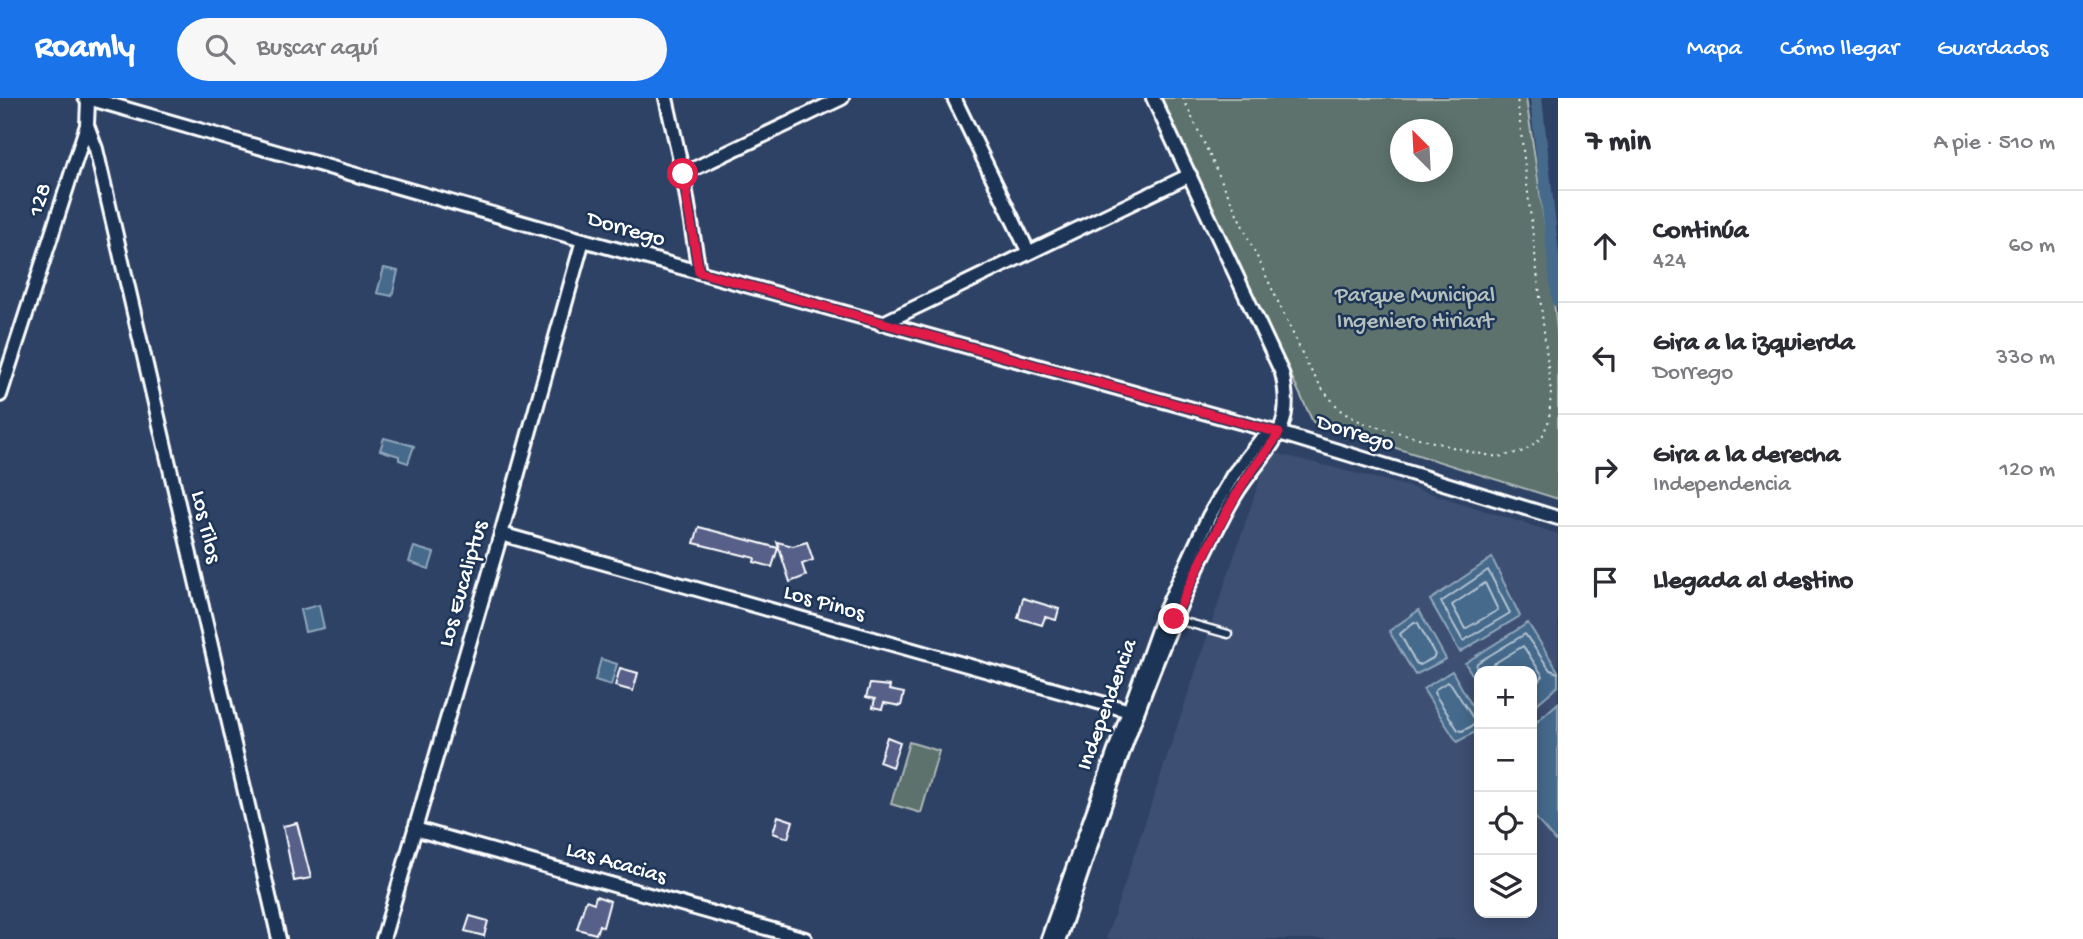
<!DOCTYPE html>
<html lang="es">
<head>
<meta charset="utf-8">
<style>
  body { margin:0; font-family:"Gochi Hand",sans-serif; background:#f7f7f7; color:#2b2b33 }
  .controls { position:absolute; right:21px; bottom:21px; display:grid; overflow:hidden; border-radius:14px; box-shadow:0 4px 18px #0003 }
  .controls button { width:63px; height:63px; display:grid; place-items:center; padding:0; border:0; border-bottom:2px solid #e1e1e2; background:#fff; color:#2b2b33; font:35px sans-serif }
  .compass { position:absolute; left:1390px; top:21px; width:63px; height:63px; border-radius:50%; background:#fff; box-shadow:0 4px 18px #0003; rotate:336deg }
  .stop { position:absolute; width:21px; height:21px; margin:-16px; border:5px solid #e11d48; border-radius:50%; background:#fff }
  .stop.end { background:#e11d48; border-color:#fff; box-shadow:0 2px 7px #0008 }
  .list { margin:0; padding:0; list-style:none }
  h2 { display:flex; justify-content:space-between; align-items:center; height:91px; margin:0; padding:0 28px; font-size:30px }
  h2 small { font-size:23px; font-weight:400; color:#7c7c81 }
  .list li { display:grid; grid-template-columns:46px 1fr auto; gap:21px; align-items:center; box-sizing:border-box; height:112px; padding:0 28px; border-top:2px solid #e1e1e2 }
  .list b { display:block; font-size:26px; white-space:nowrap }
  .list p { margin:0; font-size:23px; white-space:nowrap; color:#7c7c81 }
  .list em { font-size:23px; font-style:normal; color:#7c7c81 }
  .icon { flex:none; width:38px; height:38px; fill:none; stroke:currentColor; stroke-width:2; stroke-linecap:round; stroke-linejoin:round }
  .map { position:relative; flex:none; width:1558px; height:841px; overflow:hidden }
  header { display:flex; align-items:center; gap:42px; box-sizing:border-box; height:98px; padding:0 35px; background:#1a73e8; color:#fff }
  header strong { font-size:33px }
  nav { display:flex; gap:38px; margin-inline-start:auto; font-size:24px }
  .search { width:490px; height:63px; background:#f7f7f7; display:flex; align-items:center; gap:18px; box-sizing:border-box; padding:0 24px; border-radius:38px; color:#7c7c81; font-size:26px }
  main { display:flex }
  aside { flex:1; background:#fff }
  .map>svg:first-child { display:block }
</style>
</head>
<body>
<header>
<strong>Roamly</strong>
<div class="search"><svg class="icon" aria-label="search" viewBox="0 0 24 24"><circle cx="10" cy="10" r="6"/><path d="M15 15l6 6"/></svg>Buscar aquí</div>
<nav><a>Mapa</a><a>Cómo llegar</a><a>Guardados</a></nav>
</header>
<main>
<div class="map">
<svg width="1558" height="841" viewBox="0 0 1558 841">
  <rect width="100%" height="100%" fill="#2e4266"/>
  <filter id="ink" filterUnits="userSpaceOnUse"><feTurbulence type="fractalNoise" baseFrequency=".0143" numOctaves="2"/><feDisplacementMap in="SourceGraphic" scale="14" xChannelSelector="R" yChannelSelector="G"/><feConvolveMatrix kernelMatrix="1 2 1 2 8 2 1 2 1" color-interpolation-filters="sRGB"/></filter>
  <g filter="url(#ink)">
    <path fill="#3e4f73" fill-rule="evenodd" d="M1279,356L1411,389L1558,436V841H1106L1267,360ZM1479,573H1532V815H1479Z"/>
    <g fill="#5d726d" stroke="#aeb8b6" stroke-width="2" fill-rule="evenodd">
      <path d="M1161,0H1526L1549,155L1558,242V401L1313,324ZM1400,32H1442V74H1400Z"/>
      <polygon points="909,644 939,653 921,715 891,706"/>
    </g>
    <g fill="#446a8c" stroke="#8fa6ba" stroke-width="2">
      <polygon points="384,170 398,173 392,198 377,195"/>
      <polygon points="384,340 414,348 408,365 399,362 399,358 380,352"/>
      <polygon points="414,449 434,455 429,471 409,464"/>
      <polygon points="1492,460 1520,518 1460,554 1430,502"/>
      <polygon points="319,507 324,530 305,534 300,512"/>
      <polygon points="1419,512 1446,561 1415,577 1389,533"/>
      <polygon points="1528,525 1558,573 1558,588 1532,610 1532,573 1479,573 1479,587 1465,565"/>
      <polygon points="601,561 617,566 611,587 595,582"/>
      <polygon points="1452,573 1479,620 1479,632 1457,644 1423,591"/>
      <polygon points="1558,605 1558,741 1555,743 1532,716 1532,628"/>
    </g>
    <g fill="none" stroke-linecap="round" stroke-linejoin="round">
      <g stroke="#b4c3d1" stroke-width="2">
        <polygon points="1488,472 1510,515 1463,543 1441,504"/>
        <polygon points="1485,485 1498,512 1465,531 1452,507"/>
        <polygon points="1414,524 1418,525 1435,557 1433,560 1420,567 1416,565 1400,536"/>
        <polyline points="1489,573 1490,568 1523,548 1543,578 1532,590"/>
        <polyline points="1479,574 1476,569 1477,565 1525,536 1550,572 1558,575"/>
        <polygon points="1447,584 1451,586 1475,623 1474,627 1462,633 1458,632 1434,595 1436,591"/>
      </g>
      <polyline stroke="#446a8c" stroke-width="12" points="1536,0 1558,203"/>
    </g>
    <g fill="#576189" stroke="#fff" stroke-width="2">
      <polygon points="699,429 778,450 772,469 754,464 755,460 694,445"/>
      <polygon points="777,444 793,448 807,444 813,462 802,466 806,478 790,484"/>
      <polygon points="1023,500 1059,511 1056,522 1045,519 1042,527 1018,520"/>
      <polygon points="620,570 638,575 633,593 615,588"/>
      <polygon points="870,586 890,588 889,592 904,595 901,608 884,605 882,611 873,609 875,601 866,599"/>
      <polygon points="887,639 900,644 892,669 879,664"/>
      <polygon points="778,718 793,723 788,740 773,735"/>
      <polygon points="297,725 311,780 294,783 283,728"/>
      <polygon points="596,798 610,803 603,829 599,827 596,836 577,831 586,802 594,805"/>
      <polygon points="470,818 488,823 484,838 465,833"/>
    </g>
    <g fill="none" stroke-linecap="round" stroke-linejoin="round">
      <defs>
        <polyline id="service" points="1174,521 1228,536"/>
        <g id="minor">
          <polyline points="88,0 583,142 1279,335 1558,420"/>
          <polyline points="666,0 683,76 699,174"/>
          <polyline points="954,0 1028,153"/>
          <polyline points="87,27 96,51 279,841"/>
          <polyline points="683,76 842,0"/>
          <polyline points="881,226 1190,77"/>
          <polyline points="0,297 87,27 88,3 85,0"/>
          <polyline points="501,436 1137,615"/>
          <polyline points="415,731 805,841"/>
          <polyline points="383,841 501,436 583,142"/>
          <polyline points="1048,841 1164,515 1209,418 1233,377 1260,343 1279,335"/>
          <path d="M1059,841C1107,701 1150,557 1220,425C1227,411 1235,396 1244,384C1273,343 1295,330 1282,275L1153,0"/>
        </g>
      </defs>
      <use href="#service" stroke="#fff" stroke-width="11"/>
      <use href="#minor" stroke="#fff" stroke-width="18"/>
      <polyline stroke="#fff" stroke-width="2" stroke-dasharray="2 5" stroke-linecap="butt" points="1183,0 1308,268 1323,292 1342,314 1363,325 1471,354 1498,359 1525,353 1542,339 1549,322 1551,294 1517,0"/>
      <use href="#service" stroke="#1d3557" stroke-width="6"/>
      <use href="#minor" stroke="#1d3557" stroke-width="12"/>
    </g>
  </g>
  <g fill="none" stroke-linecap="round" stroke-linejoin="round" filter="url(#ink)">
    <path stroke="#e11d48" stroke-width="9" d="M683,76L699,174L1279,335C1268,354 1252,370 1241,389C1216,431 1195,476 1174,521"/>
  </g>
  <g text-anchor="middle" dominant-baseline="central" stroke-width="5" stroke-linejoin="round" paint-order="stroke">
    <g font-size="23" fill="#fff" stroke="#1d3557">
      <text transform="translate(41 102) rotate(-72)">128</text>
      <text transform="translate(626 132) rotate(16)">Dorrego</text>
      <text transform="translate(1355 336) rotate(17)">Dorrego</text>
      <text transform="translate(205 429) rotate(77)">Los Tilos</text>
      <text transform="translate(464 486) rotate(-74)">Los Eucaliptus</text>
      <text transform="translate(824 506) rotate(16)">Los Pinos</text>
      <text transform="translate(1108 607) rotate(-70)">Independencia</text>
      <text transform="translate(616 766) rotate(16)">Las Acacias</text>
    </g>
    <g font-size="23" fill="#b6c0bd" stroke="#1d3557">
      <text x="1415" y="198">Parque Municipal<tspan x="1415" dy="26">Ingeniero Hiriart</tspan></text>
    </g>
  </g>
</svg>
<div class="controls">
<button>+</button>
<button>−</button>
<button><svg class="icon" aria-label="locate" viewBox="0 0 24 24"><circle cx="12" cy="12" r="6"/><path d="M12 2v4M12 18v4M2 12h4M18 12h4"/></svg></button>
<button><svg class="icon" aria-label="layers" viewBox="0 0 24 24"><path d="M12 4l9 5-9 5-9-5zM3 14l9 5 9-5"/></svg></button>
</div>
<svg class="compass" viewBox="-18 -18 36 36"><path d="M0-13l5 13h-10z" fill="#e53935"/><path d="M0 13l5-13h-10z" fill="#7c7c81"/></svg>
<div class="stop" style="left:683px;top:76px"></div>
<div class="stop end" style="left:1174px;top:521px"></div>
</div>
<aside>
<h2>7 min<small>A pie · 510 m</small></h2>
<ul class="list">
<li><svg class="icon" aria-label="ahead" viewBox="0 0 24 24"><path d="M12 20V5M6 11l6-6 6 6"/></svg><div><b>Continúa</b><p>424</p></div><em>60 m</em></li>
<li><svg class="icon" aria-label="left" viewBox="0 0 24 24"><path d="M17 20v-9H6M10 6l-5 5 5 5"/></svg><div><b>Gira a la izquierda</b><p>Dorrego</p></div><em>330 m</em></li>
<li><svg class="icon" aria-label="right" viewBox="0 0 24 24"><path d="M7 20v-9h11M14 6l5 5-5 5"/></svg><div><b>Gira a la derecha</b><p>Independencia</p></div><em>120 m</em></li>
<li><svg class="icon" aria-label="arrive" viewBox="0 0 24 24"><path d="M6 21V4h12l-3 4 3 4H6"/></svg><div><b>Llegada al destino</b></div></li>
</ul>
</aside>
</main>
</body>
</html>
